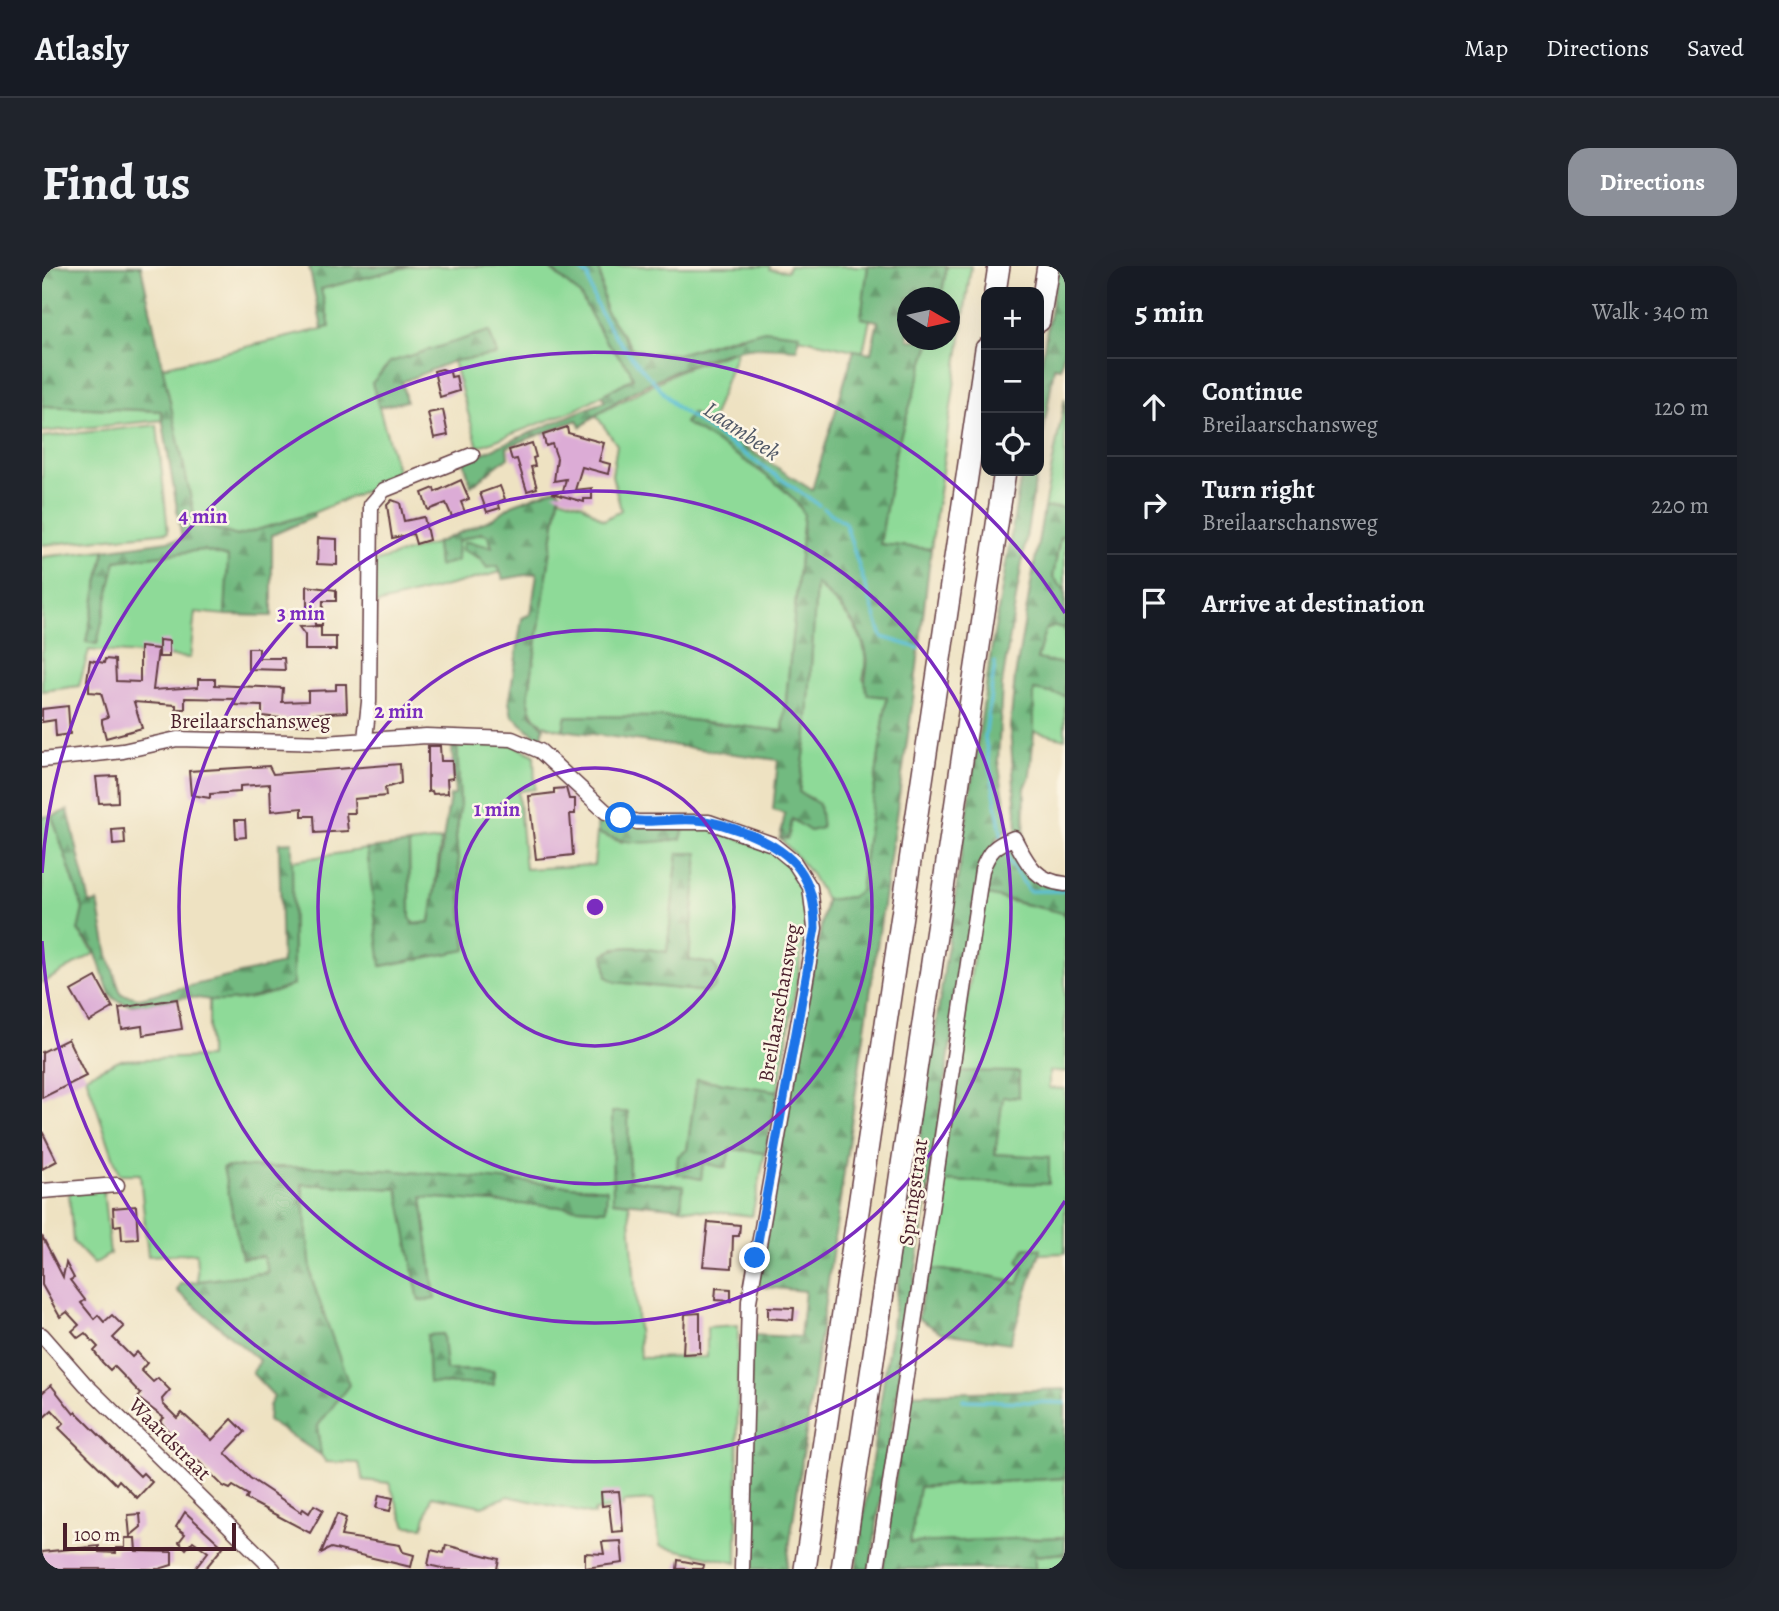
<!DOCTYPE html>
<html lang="en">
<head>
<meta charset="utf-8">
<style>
  body { margin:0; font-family:Alegreya,serif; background:#20242c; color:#f1f3f6 }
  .controls { position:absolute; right:21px; top:21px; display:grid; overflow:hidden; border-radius:14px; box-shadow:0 7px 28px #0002 }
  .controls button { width:63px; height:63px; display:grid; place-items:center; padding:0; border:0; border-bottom:2px solid #363941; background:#171b24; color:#f1f3f6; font:35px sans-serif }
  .compass { position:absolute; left:855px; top:21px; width:63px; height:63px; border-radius:50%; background:#171b24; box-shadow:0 7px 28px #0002; rotate:99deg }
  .scale { position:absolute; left:21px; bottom:18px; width:173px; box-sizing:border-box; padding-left:7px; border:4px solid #4a1f2b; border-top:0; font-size:19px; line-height:24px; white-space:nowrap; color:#4a1f2b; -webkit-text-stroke:5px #fcf5e5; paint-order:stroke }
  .stop { position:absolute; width:21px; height:21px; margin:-16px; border:5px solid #1a73e8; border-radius:50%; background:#fff }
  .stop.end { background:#1a73e8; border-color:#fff; box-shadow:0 2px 7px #0008 }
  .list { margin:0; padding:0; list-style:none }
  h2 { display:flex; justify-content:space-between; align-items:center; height:91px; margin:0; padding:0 28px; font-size:30px }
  h2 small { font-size:23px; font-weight:400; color:#9ea1a6 }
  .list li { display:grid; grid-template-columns:46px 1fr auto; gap:21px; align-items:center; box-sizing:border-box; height:98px; padding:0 28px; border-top:2px solid #363941 }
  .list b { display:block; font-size:26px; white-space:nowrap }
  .list p { margin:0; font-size:23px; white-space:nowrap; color:#9ea1a6 }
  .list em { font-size:23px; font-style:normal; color:#9ea1a6 }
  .icon { flex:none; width:38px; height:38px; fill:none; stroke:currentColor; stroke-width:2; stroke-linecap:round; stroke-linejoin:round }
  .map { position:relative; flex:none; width:1023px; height:1303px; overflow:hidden; border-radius:21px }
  header { display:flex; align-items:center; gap:42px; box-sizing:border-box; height:98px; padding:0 35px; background:#171b24; border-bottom:2px solid #363941 }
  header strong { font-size:33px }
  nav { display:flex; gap:38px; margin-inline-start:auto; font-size:24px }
  .intro { display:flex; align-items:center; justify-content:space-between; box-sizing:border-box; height:168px; padding:0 42px }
  h1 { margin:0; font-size:49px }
  .button { padding:18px 32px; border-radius:21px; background:#8c9099; color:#fff; font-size:24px; font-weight:700 }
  main { display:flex; gap:42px; padding:0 42px }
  aside { flex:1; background:#171b24; border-radius:21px; box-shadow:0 7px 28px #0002 }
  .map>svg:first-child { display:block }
</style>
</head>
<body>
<header>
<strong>Atlasly</strong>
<nav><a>Map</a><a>Directions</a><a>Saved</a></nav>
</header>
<div class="intro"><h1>Find us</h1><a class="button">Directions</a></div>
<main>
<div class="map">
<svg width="1023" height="1303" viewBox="0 0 1023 1303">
  <defs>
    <pattern id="forest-firs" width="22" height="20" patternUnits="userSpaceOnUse" patternTransform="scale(1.75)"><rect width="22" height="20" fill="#72ba80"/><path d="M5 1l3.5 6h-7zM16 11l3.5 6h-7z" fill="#609769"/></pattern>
  </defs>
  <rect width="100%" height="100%" fill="#fcf5e5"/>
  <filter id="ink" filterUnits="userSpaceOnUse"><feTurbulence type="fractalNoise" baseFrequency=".0143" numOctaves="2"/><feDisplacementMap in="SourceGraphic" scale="14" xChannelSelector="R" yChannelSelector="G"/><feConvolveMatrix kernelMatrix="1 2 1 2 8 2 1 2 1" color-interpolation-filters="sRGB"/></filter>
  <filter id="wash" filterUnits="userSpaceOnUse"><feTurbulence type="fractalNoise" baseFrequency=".00686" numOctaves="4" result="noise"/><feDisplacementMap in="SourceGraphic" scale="28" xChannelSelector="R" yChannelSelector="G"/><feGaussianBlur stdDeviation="1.57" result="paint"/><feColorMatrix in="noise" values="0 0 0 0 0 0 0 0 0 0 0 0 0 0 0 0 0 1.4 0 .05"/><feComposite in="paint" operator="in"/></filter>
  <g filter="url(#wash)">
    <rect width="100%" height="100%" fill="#eee2c2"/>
    <g fill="#8eda98" stroke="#6c7c62" stroke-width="2" fill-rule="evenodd">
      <polygon points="368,0 505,0 538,29 563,74 587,102 591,112 533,144 436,181 411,95 455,89 447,65 330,117 357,211 271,247 195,270 154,257 120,101 288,61 279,23"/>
      <polygon points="557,0 728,0 728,3 745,5 747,0 826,0 819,52 828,53 821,86 757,72 757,68 698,69 636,88 604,87 590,82 563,44"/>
      <polygon points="905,0 929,0 889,283 838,278 854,183 889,74 908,74 908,32 899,31"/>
      <path d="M695,84L668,159L650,147L643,157C671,175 752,220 762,249L741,465L621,451L524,450L521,464C499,461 491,454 486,433L517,231L540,238L562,254L579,244L570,209L575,179L554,149L638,104Z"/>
      <polygon points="1023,132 1023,243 1002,242"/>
      <polygon points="0,140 119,145 121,154 0,166"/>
      <polygon points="115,159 126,266 0,279 0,171"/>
      <polygon points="433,267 446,269 450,281 444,282 433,277 433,290 456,300 459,306 331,339 332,296 394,277 396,299 414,295 415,275"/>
      <polygon points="1023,269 1023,325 1011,311 1018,271"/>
      <polygon points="63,284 44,376 55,378 73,295 160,284 187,291 183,349 153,346 148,392 47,384 37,420 0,425 0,291"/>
      <path d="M774,318C801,344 833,372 821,413L845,431L818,625L809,631L784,634L768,606L738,572L746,573L750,553L768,565L780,561L770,533L757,526L765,469Z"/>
      <polygon points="1014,360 1023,363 1023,398 995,393 1003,364"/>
      <polygon points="992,423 1023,430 1023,473 992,465 989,441"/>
      <path d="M415,475L467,477L492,489L493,523L476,525L483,603L552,599L555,567L579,576L643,558L658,557L737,588L761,616L766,650L736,825L655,813L645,884L636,890L635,908L659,913L661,897L688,883L723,887L710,950L639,942L641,920L587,914L586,846L570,847L571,935L587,937L598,1092L665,1091V1061L696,1059L695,1297L618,1280L611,1234L581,1236V1241L552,1245V1249L466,1230L440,1240L390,1230L381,1261L364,1260L347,1217L321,1214L317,1197L284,1196L279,1189L275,1161L306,1119L270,1014L260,918L357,923L377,1035L393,1033L380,931L563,944L564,923L308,901H181L200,992L221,989L226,1006L156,1015L154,987L106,990L98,908H77L44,810L77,794L167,791V734C193,737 227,730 251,719L250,595L325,583L340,700L424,684L414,572L418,541ZM636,587L656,588L647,695L665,726L574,716L565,711L572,682L589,681L625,686ZM400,1068L404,1104L452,1105V1119L387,1117L385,1070Z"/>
      <polygon points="10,550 41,643 36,665 53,687 0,717 0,551"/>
      <polygon points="399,574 388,656 372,658 368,652 367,578"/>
      <polygon points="941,624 963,634 1021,647 1023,652 1023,806 1007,805 1007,822 1023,823 1023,987 998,988 998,983 982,1002 976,1018 953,1011 885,1002 897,915 1007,918 1007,892 953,888 961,830 915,805"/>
      <polygon points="61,923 68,988 52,998 31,976 27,926"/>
      <polygon points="1023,1212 1023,1271 868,1277 877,1221"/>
      <polygon points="1023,1287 1023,1303 993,1303 993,1290"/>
    </g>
    <g fill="url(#forest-firs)" stroke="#5e6c56" stroke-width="2">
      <polygon points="0,0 99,0 154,257 195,270 271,247 272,251 230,269 230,350 183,349 186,291 160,284 74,295 55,378 44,376 63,284 140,273 119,145 0,140"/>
      <polygon points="267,0 368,0 279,23 288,61 280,62"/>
      <path d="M505,0H557L563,44L589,82L604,87L636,88L722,64L757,68L755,83C735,82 715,79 695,84C650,93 574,130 539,161L535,154L465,181L466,191L429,220L422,195L563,135L560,129L591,112L587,102L563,74L538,29Z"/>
      <path d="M826,0H905L899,31L866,32V74H889L854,183L838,278L889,283L871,434L744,1303H703L709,1069L758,1071L763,1025L712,1020L784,634L809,631L818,625L845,431L826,429C819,412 827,406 825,391C821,361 796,337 774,318L765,469L757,526L777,538L780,562L768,565L750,553L746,573L738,572L743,548L731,544L736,494L521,464L524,450L621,451L741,465L762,249C752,220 671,175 643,157L650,147L770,224L812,84L829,87L836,55L819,52Z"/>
      <polygon points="1016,0 1023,0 1023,78 1019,102 1012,101 997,195 997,110"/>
      <polygon points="447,65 455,89 411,95 360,116 364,135 337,141 330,117 348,96"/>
      <polygon points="980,205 995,205 960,418 956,495 967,562 954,573 918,717 828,1303 814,1303 949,386"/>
      <polygon points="514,222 518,225 517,231 486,432 490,449 502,461 499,474 470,450 467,436 480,352 489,348 495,307 461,313 456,300 445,302 438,292 420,284 421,277 426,276 450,281 446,269 439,267 416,275 415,295 396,300 394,277 452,252 470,239"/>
      <polygon points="1017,241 1023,243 1023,269 1018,271 1011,311 1023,325 1023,363 1014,360 1003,364 995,393 1023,398 1023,430 992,424 992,465 988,510 983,522 982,576 976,576 968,462 973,411 1002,242"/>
      <polygon points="415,479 418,541 414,572 424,684 339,700 325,583 367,578 368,652 372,658 388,656 408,530 413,529 410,480"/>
      <path d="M26,544L48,638L56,636L66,689L79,728L97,732L240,698L237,577L250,576L251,719C231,728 200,736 177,735C167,735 156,731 145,731C120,733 87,749 68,729L52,682L36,665L41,643L10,550Z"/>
      <path d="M556,547L643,558L639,573C604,578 588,579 555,567Z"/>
      <polygon points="966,583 979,595 989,611 1023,622 1023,652 1021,647 946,629 941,624 946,598 958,584"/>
      <path d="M636,587H656L647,694L671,698L676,705L673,721L665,726L573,716L565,711L562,688C582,676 604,683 625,686Z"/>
      <polygon points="915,805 977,806 977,831 961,831 953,888 1007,891 1007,918 897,915"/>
      <polygon points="655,813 736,825 723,887 688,883 684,902 661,897 659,913 635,908 636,890 645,884"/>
      <polygon points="570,846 586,846 587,914 641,920 639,942 571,935"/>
      <polygon points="181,901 308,901 565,923 564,944 380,931 393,1033 377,1035 356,923 260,918 270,1014 307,1119 275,1161 279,1189 226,1155 227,1140 232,1130 210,1107 218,1095 135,1025 138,1018 226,1006 221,990 200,992"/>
      <polygon points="983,982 999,983 968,1077 900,1067 876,1052 885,1002 953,1011 976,1018 982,1003 976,995"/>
      <polygon points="401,1068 404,1104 452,1105 452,1119 387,1117 385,1069"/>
      <polygon points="1023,1123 1023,1212 877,1221 868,1277 1023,1271 1023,1287 993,1290 993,1303 841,1303 865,1128"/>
    </g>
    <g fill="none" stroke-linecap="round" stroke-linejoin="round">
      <g stroke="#58bed5" stroke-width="3.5">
        <path d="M533,0L546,10C552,49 581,81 606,110"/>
        <polyline points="609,112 634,141 777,239"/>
        <polyline points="781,242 803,257 840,371 877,382"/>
        <polyline points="953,396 943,472 960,572"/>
        <polyline points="963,580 967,596 987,625 1023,625"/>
        <polyline points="921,1134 1023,1137"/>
      </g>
    </g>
    <g id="blocks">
      <g fill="#dcacd6">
        <polygon points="400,103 408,106 409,111 414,110 417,125 398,131 392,105"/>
        <polygon points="401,144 406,169 392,172 386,147"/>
        <polygon points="525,161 526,167 562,177 557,195 568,198 566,208 540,201 533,224 550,222 550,233 542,233 542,236 510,227 521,225 524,213 512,215 515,192 510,178 504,180 501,169"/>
        <polygon points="490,177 494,191 491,192 493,200 489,201 495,222 485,225 475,193 470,194 467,184"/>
        <polygon points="419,214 427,233 419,236 423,246 410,251 404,237 386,244 380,227 392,222 393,226"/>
        <polygon points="458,220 463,233 456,236 458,242 445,246 438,227"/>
        <polygon points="350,234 358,237 362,255 382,251 387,274 374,278 371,268 350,272 345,239"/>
        <polygon points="276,272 295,273 295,299 275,298"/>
        <polygon points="265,320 294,324 294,335 281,335 280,359 273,359 272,342 265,341"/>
        <polygon points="279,360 279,371 294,371 294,384 263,384 263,369 257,361"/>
        <polygon points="117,374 127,375 127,391 117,391"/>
        <polygon points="98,381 116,383 111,424 156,421 156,413 173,413 173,419 241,422 240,436 266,435 266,425 294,424 294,418 304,418 305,446 266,448 267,459 254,459 254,454 220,450 220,440 193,439 194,433 143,432 143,443 134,443 134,439 92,436 100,462 64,472 60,457 60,453 66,451 59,427 47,426 47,413 45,414 48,394 62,397 63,393 73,394 74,415 98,416"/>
        <polygon points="206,382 217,382 217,392 242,392 243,404 206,403"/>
        <polygon points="26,440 28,468 14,470 13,454 0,456 0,443"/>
        <polygon points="386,480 398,480 399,495 410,495 411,512 405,513 406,527 391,528 390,525 386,526"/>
        <polygon points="358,498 359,517 343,522 344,530 312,533 313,547 304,547 306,565 273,567 272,550 260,550 260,542 229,545 228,518 198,520 198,526 168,528 168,532 149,529 147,505 227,500 231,508"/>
        <polygon points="75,510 76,536 57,537 54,511"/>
        <polygon points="524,522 527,533 533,533 533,548 528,548 531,589 494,593 487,530 512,527 512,523"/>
        <polygon points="193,554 203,554 204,571 194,572"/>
        <polygon points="82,563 83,578 71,579 70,564"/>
        <polygon points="54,711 71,742 47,756 29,725"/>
        <polygon points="135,733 140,763 101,769 100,760 80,763 77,742"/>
        <polygon points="26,773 44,810 0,832 0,786"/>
        <polygon points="0,865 15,895 0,903"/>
        <polygon points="94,940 96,973 80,974 79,959 72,960 71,942"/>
        <polygon points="666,956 698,959 697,970 691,970 690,1002 661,1000"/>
        <polygon points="0,970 21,1011 24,997 32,1012 28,1014 43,1034 39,1037 52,1053 56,1049 62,1056 70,1049 82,1061 71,1072 90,1091 95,1086 105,1097 99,1104 111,1116 116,1112 128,1124 120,1133 121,1138 135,1152 140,1147 170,1174 190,1153 203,1166 183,1187 208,1212 259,1246 261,1243 267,1247 272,1239 281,1244 268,1267 204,1233 206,1229 191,1220 188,1223 181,1220 156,1195 153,1198 118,1155 122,1152 96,1132 99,1128 72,1100 68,1104 60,1096 52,1085 56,1081 43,1067 36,1072 30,1065 37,1059 25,1046 18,1051 0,1019"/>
        <polygon points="674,1022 689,1023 689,1035 673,1034"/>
        <polygon points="726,1041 752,1042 751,1054 726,1052"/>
        <polygon points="658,1047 658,1087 641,1088 643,1048"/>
        <polygon points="9,1119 32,1148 34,1146 98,1210 101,1207 110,1216 95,1232 77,1214 74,1218 17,1162 22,1157 10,1144 0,1153 0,1127"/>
        <polygon points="577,1225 581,1265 570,1266 567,1239 560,1240 559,1226"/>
        <polygon points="337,1229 351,1232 348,1245 334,1242"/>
        <polygon points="143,1246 181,1281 163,1303 153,1303 166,1286 151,1275 144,1283 137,1276 143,1268 134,1261"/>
        <polygon points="98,1248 99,1261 88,1270 86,1249"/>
        <polygon points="295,1248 304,1252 299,1270 358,1279 361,1286 372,1289 369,1301 289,1282 279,1287"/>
        <polygon points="83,1272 93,1272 94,1285 130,1286 130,1299 117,1303 0,1303 0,1286 57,1280 57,1286 74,1287 74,1282 83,1282"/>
        <polygon points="579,1275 581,1297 543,1302 543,1287 562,1288 560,1276"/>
        <polygon points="404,1279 457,1293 455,1303 404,1303 386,1299 389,1284 402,1287"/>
        <polygon points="636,1294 662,1299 661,1303 635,1303"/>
      </g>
    </g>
  </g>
  <g filter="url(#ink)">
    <use href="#blocks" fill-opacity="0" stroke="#633c42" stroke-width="2"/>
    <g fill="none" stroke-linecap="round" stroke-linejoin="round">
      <defs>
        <g id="minor">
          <polyline points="323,473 327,436 329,239 342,224 430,189"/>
          <polyline points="0,494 81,485 135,473 283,477 384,470 470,473 498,485 564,546 595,556 667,556 730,578 752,596 768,621 773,662 707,1035 700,1303"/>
          <polyline points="0,925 75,919"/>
          <polyline points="0,1069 43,1118 231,1303"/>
          <path d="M835,1303L940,604C947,585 953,579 972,572C985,597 993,615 1023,618"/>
        </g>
        <g id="highway">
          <polyline points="953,26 957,0"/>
          <polyline points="997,55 1006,0"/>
          <polyline points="763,1303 944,83"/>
          <polyline points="800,1303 963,205"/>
        </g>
      </defs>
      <use href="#minor" stroke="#633c42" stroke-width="17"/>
      <use href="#highway" stroke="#633c42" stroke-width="24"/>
      <use href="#minor" stroke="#fff" stroke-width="14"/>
      <use href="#highway" stroke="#fff" stroke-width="21"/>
    </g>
  </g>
  <g fill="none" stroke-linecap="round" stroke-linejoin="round" filter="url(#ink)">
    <path stroke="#1a73e8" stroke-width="9" d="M579,552C605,559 628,552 654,554C673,555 690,562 707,568C753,587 773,611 773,662L713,992"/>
  </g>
  <g fill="none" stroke="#7b2cbf" stroke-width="3.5">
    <circle cx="553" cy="641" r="139"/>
    <circle cx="553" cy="641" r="277"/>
    <circle cx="553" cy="641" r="416"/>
    <path d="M1023 935A554 554 0 0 1 0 675M0 607A554 554 0 0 1 1023 347"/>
  </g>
  <g text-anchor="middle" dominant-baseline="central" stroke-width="5" stroke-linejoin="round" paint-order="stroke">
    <g font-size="21" fill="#4a1f2b" stroke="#fcf5e5">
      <text x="208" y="455">Breilaarschansweg</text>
      <text transform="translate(737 737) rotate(-80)">Breilaarschansweg</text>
      <text transform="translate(871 926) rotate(-82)">Springstraat</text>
      <text transform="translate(128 1173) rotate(45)">Waardstraat</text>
    </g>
    <g font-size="23" font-style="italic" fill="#4f5766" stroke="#fcf5e5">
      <text transform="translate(700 165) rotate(34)">Laambeek</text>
    </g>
  </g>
  <circle cx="553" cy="641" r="10" fill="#7b2cbf" stroke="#fcf5e5" stroke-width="3.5"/>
  <g font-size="21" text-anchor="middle" font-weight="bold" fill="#7b2cbf" stroke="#fcf5e5" stroke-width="5" stroke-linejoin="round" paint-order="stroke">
    <text x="161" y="257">4 min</text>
    <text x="259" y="354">3 min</text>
    <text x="357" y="452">2 min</text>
    <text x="455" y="550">1 min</text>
  </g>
</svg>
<div class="controls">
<button>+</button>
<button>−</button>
<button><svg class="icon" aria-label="locate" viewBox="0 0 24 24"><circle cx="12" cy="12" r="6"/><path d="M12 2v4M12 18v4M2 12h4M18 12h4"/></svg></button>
</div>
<svg class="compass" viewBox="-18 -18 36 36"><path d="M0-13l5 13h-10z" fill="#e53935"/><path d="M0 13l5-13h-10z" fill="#9ea1a6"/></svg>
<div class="scale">100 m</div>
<div class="stop" style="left:579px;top:552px"></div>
<div class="stop end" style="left:713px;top:992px"></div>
</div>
<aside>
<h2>5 min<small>Walk · 340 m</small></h2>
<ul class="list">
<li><svg class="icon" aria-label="ahead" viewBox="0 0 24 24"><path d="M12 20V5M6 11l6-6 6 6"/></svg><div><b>Continue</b><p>Breilaarschansweg</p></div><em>120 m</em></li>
<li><svg class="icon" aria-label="right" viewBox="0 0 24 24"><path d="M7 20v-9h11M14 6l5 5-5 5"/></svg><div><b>Turn right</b><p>Breilaarschansweg</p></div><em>220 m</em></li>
<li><svg class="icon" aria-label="arrive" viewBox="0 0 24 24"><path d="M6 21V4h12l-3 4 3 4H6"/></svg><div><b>Arrive at destination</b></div></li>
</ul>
</aside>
</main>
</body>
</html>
